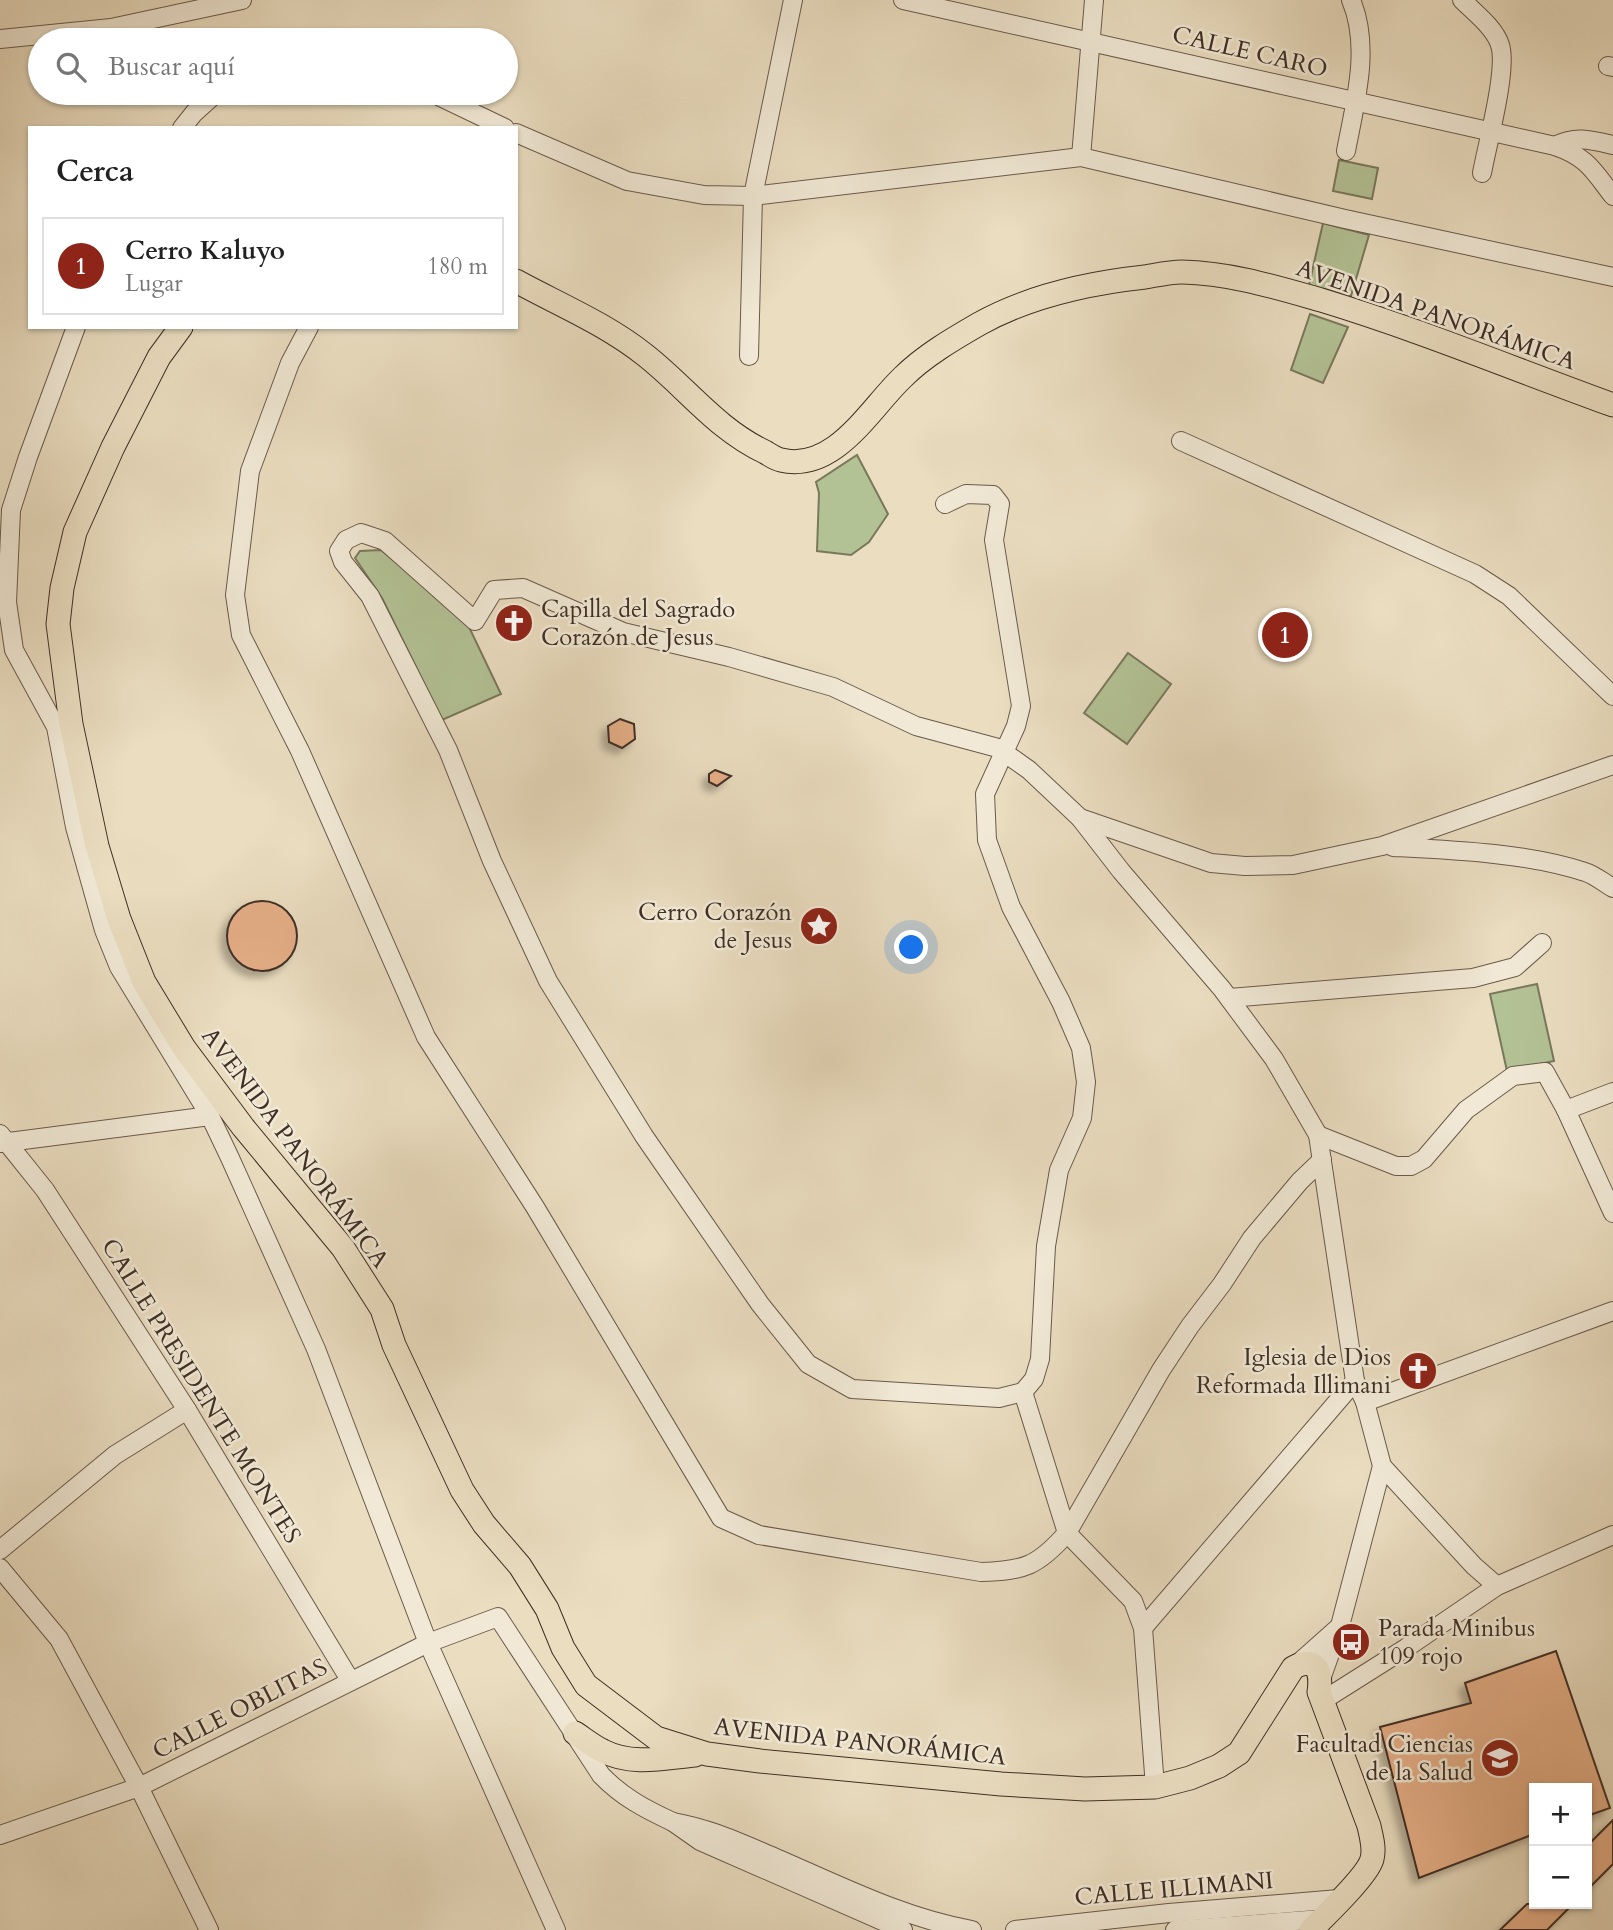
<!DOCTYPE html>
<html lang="es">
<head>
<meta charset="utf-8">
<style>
  body { margin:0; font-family:Cardo,serif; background:#f2f2f2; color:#222 }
  .controls { position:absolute; right:21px; bottom:21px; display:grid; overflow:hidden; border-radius:0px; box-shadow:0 2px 5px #0004 }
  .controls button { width:63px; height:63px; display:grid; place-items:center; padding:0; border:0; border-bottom:2px solid #e0e0e0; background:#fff; color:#222; font:35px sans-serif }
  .you { position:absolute; left:912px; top:948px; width:24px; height:24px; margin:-18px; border:5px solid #fff; border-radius:50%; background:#1a73e8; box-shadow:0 0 0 10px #1a73e833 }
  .badge { display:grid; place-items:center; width:46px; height:46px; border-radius:50%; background:#8f2418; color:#fff; font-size:23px; font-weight:700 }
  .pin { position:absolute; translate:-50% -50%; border:4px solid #fff; box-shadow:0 2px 7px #0006 }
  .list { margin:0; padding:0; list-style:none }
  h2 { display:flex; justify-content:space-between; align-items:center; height:91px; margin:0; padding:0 28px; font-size:30px }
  h2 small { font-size:23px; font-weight:400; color:#767676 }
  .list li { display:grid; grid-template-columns:46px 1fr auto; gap:21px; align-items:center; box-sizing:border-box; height:98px; margin:0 14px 14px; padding:0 14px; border:2px solid #e0e0e0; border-radius:0px }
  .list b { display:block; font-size:26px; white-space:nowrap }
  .list p { margin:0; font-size:23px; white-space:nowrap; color:#767676 }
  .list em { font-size:23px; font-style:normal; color:#767676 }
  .icon { flex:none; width:38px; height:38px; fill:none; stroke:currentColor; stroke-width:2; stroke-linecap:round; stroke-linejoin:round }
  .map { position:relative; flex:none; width:1613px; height:1930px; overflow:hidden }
  .search { position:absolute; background:#fff; box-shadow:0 2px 5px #0004; left:28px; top:28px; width:490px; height:77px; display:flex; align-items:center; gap:18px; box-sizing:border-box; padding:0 24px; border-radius:38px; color:#767676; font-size:26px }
  .panel { position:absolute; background:#fff; box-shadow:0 2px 5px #0004; left:28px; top:126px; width:490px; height:203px; border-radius:0px }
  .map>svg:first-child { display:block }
</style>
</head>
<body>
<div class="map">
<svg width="1613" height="1930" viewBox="0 0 1613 1930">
  <defs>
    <filter id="shadow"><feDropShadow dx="-6" dy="6" stdDeviation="3.5" flood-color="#0004"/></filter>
  </defs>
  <rect width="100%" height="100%" fill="#eaddc0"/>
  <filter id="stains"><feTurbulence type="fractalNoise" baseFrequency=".00286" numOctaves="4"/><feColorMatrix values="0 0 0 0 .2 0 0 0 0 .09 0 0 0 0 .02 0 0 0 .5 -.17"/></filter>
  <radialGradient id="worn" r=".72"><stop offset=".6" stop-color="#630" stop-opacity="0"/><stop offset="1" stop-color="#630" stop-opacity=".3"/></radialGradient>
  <g fill="#b3c295" stroke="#79785d" stroke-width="2">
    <polygon points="1339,160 1378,168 1372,199 1333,191"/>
    <polygon points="1323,223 1369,235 1351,296 1309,285"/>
    <polygon points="1310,314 1348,327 1323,383 1291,370"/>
    <polygon points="857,455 888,514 869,542 851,555 817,551 819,493 816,482"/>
    <polygon points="381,550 446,603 469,627 501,694 442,720 382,598 355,558 360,551"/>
    <polygon points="1128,653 1171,684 1127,744 1084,713"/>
    <polygon points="1537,984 1554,1061 1507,1071 1490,994"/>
  </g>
  <g fill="#e5ae87" stroke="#3f2f25" stroke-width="2" filter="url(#shadow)">
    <polygon points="620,719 634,724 635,739 622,748 609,742 608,726"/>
    <polygon points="715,770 731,776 717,786 709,782 709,774"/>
    <circle cx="262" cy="936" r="35"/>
    <polygon points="1556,1651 1610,1808 1587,1816 1587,1788 1534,1788 1534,1834 1419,1878 1380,1727 1471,1703 1465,1683"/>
    <polygon points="1613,1820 1613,1864 1587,1890 1587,1846"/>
    <polygon points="1527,1904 1573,1904 1547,1930 1500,1930"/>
  </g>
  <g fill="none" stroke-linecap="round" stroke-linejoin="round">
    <defs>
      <g id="minor">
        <path d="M903,0L1555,146C1587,157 1593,170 1613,196"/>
        <path d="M1462,0C1474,12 1495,28 1500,45C1508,69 1487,145 1482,173"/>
        <polyline points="0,39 111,28 242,0"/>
        <polyline points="1608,66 1613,67"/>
        <polyline points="432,93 505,128"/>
        <polyline points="182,128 194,113 216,93"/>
        <polyline points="516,133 627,181 704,195 753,196 1081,157 1345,219 1613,277"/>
        <path d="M1555,146C1575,135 1592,140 1613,145"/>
        <path d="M1346,151C1355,103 1371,47 1351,0"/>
        <polyline points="1081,157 1094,0"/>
        <polyline points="76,327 28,457 11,510 7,602 14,650 56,727 75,827 104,930 119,967 210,1116 230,1158 316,1349 428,1643 556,1930"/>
        <path d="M309,327L290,363L250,471L235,595L241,635L300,751L426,1037L535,1207L721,1518L759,1535L981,1572C1024,1571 1038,1566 1067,1533L1161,1370L1190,1326L1222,1284L1252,1238L1300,1181L1322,1160"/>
        <polyline points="749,356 753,196 793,0"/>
        <polyline points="1181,441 1475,574 1509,596 1613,696"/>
        <polyline points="945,504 966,494 993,495 1000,504 994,540 1021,706 1016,726 985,794 987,840 1011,907 1061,1002 1081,1048 1086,1082 1082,1118 1059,1170 1046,1246 1040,1359 1034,1379 1023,1392 999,1398 852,1389 808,1364 760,1304 644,1136 548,981 492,861 448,750 370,596 343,562 339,551 346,540 361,533 385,541 475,621 494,590 523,588 623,632 729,657 833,687 916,726 998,748 1029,770 1080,818 1121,871 1222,989 1274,1059 1318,1135 1355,1381 1365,1402 1382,1466 1340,1626 1321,1679"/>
        <polyline points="1080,818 1211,863 1245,866 1293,865 1382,846 1613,765"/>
        <path d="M1393,847C1453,850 1528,853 1585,872C1595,875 1604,883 1613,888"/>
        <polyline points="1229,998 1473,978 1515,967 1542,943"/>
        <polyline points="1566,1110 1613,1213"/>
        <polyline points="0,1134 45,1190 187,1410 350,1680"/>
        <polyline points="1318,1135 1396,1166 1411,1166 1424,1159 1466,1110 1513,1076 1545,1072 1566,1110 1613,1092"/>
        <polyline points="0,1143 210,1116"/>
        <polyline points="1023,1392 1067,1533 1133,1601 1143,1628 1155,1787"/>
        <polyline points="1365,1402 1613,1311"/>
        <polyline points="1382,1466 1474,1566 1497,1586"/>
        <polyline points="0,1550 115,1455 187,1410"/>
        <polyline points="0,1568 59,1639 139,1787 209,1930"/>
        <polyline points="1143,1628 1355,1381"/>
        <polyline points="1293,1668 1338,1628"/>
        <polyline points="1322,1701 1406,1648 1497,1586 1613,1535"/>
        <path d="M0,1835L139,1787L428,1643L498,1617L601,1775C622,1797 645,1809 673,1822"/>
        <path d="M903,1930L700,1841L673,1822C708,1828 736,1841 769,1855C835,1883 902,1918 972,1930"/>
        <polyline points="1015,1930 1169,1913 1339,1899"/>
        <polyline points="1175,1930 1322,1919"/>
      </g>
      <g id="major">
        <path d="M516,281C560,305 606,324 645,355C686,387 716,429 765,452C770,455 776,459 781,460C835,473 870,408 903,377C924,356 953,339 979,324C1029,296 1089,283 1145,277C1157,275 1170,272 1182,272C1230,273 1275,287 1321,300C1420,330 1516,370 1613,405"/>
        <path d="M181,327L159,357L113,447L75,532L62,588L58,624L71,724L97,846L119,919L144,982L184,1048L243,1127L343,1248L382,1309L394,1345L462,1490L484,1524L520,1566L547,1609L563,1648L586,1685L656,1738L707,1754L760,1761L1001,1784L1085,1789L1155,1787L1190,1778L1219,1766L1239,1753L1293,1668C1316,1655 1322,1671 1319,1692L1369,1826C1371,1836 1375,1848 1372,1859C1368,1875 1325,1916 1311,1930"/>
        <path d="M575,1733C584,1739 594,1747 603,1751C632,1766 664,1758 695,1755"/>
      </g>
    </defs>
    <use href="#minor" stroke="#6a5a4c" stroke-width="20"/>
    <use href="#major" stroke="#3f2f25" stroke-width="25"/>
    <use href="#minor" stroke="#f1e9d6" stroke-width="18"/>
    <use href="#major" stroke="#eaddc0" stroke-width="23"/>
  </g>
  <defs>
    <symbol id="church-disc" viewBox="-11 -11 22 22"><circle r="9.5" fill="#8f2418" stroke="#f1e9d6"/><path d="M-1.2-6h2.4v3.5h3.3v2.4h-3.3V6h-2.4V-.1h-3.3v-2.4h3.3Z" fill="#fff"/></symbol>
    <symbol id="sight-disc" viewBox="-11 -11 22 22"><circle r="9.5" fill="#8f2418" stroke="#f1e9d6"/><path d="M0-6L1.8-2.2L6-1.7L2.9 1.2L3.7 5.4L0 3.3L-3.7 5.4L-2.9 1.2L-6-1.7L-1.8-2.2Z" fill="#fff"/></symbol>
    <symbol id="bus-disc" viewBox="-11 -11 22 22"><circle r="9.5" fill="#8f2418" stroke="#f1e9d6"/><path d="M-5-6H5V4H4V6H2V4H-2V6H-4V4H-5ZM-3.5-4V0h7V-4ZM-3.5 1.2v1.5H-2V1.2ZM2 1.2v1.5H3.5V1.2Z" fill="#fff"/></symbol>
    <symbol id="university-disc" viewBox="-11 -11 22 22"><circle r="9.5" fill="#8f2418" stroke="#f1e9d6"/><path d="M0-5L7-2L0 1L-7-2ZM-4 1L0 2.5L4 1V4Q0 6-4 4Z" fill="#fff"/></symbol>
  </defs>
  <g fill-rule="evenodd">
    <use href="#church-disc" x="492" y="601" width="44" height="44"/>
    <use href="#sight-disc" x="797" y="904" width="44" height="44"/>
    <use href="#church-disc" x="1396" y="1349" width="44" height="44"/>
    <use href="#bus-disc" x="1329" y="1620" width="44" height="44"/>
    <use href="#university-disc" x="1478" y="1736" width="44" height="44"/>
  </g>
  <g text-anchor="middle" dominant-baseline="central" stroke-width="5" stroke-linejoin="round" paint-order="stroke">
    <g font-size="24" fill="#3f2f25" stroke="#f1e9d6">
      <text transform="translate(1250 52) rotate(13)">CALLE CARO</text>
      <text transform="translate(1436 315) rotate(19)">AVENIDA PANORÁMICA</text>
      <text transform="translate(295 1148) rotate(53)">AVENIDA PANORÁMICA</text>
      <text transform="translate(201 1391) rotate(58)">CALLE PRESIDENTE MONTES</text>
      <text transform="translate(240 1709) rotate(-27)">CALLE OBLITAS</text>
      <text transform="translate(860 1742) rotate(6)">AVENIDA PANORÁMICA</text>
      <text transform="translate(1174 1889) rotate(-5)">CALLE ILLIMANI</text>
    </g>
    <g font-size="24" fill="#3f2f25" stroke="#f1e9d6" text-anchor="end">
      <text x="541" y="609" text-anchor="start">Capilla del Sagrado<tspan x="541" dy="28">Corazón de Jesus</tspan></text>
      <text x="792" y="912">Cerro Corazón<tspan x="792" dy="28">de Jesus</tspan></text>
      <text x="1391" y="1357">Iglesia de Dios<tspan x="1391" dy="28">Reformada Illimani</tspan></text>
      <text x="1378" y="1628" text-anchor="start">Parada Minibus<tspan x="1378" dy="28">109 rojo</tspan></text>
      <text x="1473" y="1744">Facultad Ciencias<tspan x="1473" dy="28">de la Salud</tspan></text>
    </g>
  </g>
  <rect width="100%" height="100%" filter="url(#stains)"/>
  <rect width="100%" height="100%" fill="url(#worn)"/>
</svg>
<div class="controls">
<button>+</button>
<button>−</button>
</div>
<div class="you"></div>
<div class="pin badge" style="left:1285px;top:635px">1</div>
<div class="search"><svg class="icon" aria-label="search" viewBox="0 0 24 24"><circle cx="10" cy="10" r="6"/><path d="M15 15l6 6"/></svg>Buscar aquí</div>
<section class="panel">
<h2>Cerca<small></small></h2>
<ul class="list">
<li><span class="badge">1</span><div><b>Cerro Kaluyo</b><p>Lugar</p></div><em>180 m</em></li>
</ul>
</section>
</div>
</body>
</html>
